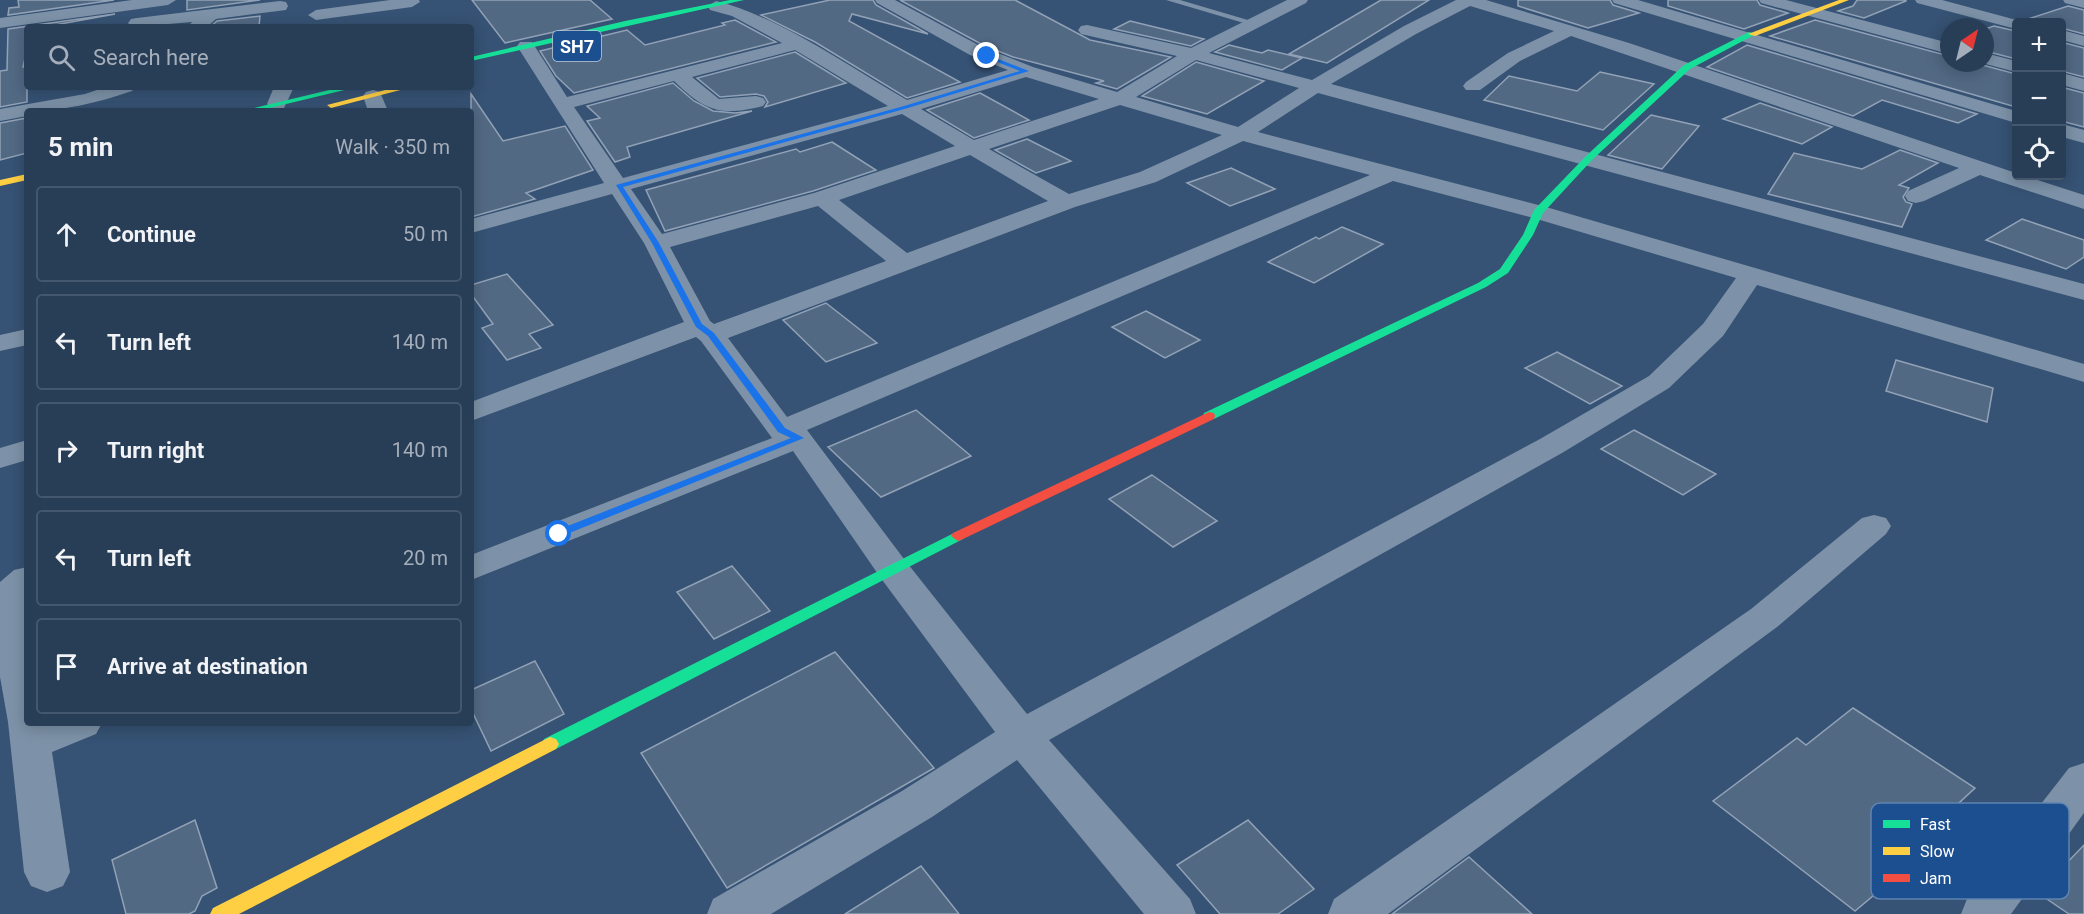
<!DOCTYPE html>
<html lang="en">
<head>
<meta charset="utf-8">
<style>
  body { margin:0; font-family:Roboto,sans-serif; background:#30455d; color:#f1f3f6 }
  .controls { position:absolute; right:18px; top:18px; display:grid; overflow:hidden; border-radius:6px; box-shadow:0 3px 15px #0003 }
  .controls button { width:54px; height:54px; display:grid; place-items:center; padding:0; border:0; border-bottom:2px solid #44576d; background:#283e57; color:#f1f3f6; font:30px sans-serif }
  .compass { position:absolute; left:1940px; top:18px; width:54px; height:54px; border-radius:50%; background:#283e57; box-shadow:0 3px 15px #0003; rotate:35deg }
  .stop { position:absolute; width:18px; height:18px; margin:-14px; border:4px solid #1a73e8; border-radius:50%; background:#fff }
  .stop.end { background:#1a73e8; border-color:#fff; box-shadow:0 2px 6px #0008 }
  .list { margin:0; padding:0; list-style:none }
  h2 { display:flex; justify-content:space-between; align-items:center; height:78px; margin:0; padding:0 24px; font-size:26px }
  h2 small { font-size:20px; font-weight:400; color:#a5aeba }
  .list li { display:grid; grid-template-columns:39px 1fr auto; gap:18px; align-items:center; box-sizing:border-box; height:96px; margin:0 12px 12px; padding:0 12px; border:2px solid #44576d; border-radius:6px }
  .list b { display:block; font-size:22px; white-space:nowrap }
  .list em { font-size:20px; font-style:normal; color:#a5aeba }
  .icon { flex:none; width:33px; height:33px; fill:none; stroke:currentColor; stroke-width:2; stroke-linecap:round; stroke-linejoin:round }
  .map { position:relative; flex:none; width:2084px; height:914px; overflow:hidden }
  .search { position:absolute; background:#283e57; box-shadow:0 3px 15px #0003; left:24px; top:24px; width:450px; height:66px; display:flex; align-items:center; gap:15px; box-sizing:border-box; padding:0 21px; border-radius:6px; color:#a5aeba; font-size:22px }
  .panel { position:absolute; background:#283e57; box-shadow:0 3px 15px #0003; left:24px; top:108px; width:450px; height:618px; border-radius:6px }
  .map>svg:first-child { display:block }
</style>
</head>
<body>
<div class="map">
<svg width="2084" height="914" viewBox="0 0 2084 914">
  <rect width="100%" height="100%" fill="#365274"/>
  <g fill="#526984" stroke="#92a2b6" stroke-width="1.5">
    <polygon points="18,0 114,0 8,15 9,8 19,7"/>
    <polygon points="187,0 260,0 187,10"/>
    <polygon points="472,0 590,0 612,19 505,43"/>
    <polygon points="830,0 873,0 876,5 928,34 852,14 849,21 960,82 907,98 815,42 761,15"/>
    <polygon points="900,0 1015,0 1090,40 1171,57 1117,89 1096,83 1104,81 1013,57 983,45"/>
    <polygon points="1381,0 1429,0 1327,63 1289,54"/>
    <polygon points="1518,0 1610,0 1613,5 1639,13 1588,28 1518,6"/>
    <polygon points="1668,0 1757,0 1760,5 1788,13 1744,29 1668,6"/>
    <polygon points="1857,0 1906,0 1906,1 1864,18 1838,11 1853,6"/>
    <polygon points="2068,6 2084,10 2084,34 2061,28 2061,22 2026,22 2025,20"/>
    <polygon points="115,14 44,27 27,27 27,50 23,67 27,67 27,102 0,107 0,71 7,70 8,29"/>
    <polygon points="260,16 259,27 210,27 217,21"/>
    <polygon points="735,20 776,42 574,93 556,76 540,51 627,30 645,45 725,25 722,23"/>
    <polygon points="1815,20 1949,56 1949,63 1975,63 2016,74 2016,107 1770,36"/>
    <polygon points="1130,21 1204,39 1191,46 1114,29"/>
    <polygon points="1994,26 2016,31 2016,59 1985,51 1985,29"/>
    <polygon points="2061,42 2084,48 2084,77 2061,71"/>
    <polygon points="1229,45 1262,53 1268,50 1302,58 1282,70 1215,52"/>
    <polygon points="1747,45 1977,114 1958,123 1882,100 1853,116 1707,67"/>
    <polygon points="795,52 846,83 765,107 768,102 764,96 756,94 720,97 697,78"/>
    <polygon points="1196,62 1264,81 1207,114 1142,96"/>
    <polygon points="1600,72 1654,84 1603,130 1484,100 1509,76 1577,91"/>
    <polygon points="673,83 694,101 713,111 735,113 752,111 627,147 630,157 615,162 587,121 600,118 587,106"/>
    <polygon points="2061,87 2084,93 2084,127 2061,121"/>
    <polygon points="980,93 1029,120 974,138 927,110"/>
    <polygon points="471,94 503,141 565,126 593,170 526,193 535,199 471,217"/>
    <polygon points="1760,103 1832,127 1802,144 1723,119"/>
    <polygon points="1651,115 1699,126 1662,169 1608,155"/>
    <polygon points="27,118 27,153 0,160 0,123"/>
    <polygon points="1027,139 1071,161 1036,173 995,150"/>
    <polygon points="832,142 876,170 813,191 665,231 646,190 796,149 800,152"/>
    <polygon points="1900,150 1938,163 1899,185 1909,188 1903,197 1906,202 1912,204 1902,227 1768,194 1794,153 1862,169"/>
    <polygon points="1231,168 1275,189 1230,206 1187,183"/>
    <polygon points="2022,219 2084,240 2084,257 2066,269 1986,240"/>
    <polygon points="1342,227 1383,244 1314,283 1268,262 1316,237 1319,239"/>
    <polygon points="507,274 553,325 529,334 541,348 507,360 482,328 493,324 471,294 471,285"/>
    <polygon points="826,303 877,343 826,362 783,320"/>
    <polygon points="1146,311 1200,340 1165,358 1112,327"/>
    <polygon points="1557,352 1622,386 1590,404 1525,368"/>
    <polygon points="1896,360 1993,388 1987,422 1886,391"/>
    <polygon points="916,410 971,456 881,497 828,447"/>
    <polygon points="1634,430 1716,474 1683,495 1601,449"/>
    <polygon points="1152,475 1217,521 1173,547 1109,499"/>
    <polygon points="732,566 770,611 714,639 677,592"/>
    <polygon points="835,652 934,768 727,888 641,753"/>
    <polygon points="535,661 564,714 491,751 471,709 471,690"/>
    <polygon points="1853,708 1975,788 1931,829 1943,837 1855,911 1713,801 1797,738 1806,745"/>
    <polygon points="195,820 217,888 202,896 195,911 189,914 126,914 112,860"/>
    <polygon points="1248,820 1314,889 1278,914 1220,914 1177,865"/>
    <polygon points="2084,845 2084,914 2069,914 2038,893"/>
    <polygon points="1469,857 1532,914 1392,914"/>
    <polygon points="921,866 959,914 845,914"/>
  </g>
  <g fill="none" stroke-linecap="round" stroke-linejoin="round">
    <polygon fill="#7d92a8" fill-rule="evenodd" points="1166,0 1180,0 1258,23 1254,26"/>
    <g fill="#7d92a8" fill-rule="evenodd">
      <polygon points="132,0 176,0 168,5 0,28 0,18"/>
      <polygon points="390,0 419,0 420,2 412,7 316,20 308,15 316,10"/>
      <path d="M875,0H895L982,47L1033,67L1117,92L1177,56L1081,34L1078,30L1081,26L1087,25L1191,48L1287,0H1308L1306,3L1209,53L1312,80L1404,26L1456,0H1486L1629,43L2016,173V176H2025L2084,195V209L1980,175L1924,201L1916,203L1908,201L1905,196L1908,191L1959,168L1571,36L1520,61L1480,90H1466L1463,86L1466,82L1508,53L1554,31L1470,6L1416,34L1331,84L2084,284V300L1318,93L1258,132L1546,207L2084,364V382L1757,285L1723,336L1669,388L1562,453L1049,740L1190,899L1196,914H1144L1017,760L932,817L771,914H707L713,899L902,791L995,732L880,577L793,451L471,580V555L772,438L701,341L696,337L471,421V402L684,322L644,243L612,194L471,233V219L604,183L517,46L520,42H532L567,97L782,43L732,16L710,10L708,6L716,1C780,17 849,67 907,100L1008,70L970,55L877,3ZM795,50L888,106L623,178L574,107L674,81C705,111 720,117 763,106L766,102L763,98L756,96L719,99L692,77ZM1196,60L1299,88L1238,127L1136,97ZM1026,77L1099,99L974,140L921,109ZM1120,105L1222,135L1140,172L1069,194L989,149ZM902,114L955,146L814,193L662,234L631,189ZM1243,141L1370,175L787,417L728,338L1075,207L1156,182ZM970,155L1048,201L907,253L839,200ZM1393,181L1530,217L1736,278L1703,324L1649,376L1540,439L1027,714L904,559L807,430ZM818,206L886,261L714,324L710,321L670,247Z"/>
      <polygon points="1612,0 1638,0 2016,111 2016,123 1614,3"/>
      <polygon points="1759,0 1786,0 1949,43 1949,54 1761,3"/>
      <polygon points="1915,0 1942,0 2024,22 2016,22 2016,29 1917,3"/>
      <polygon points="2063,0 2084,0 2084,8 2065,3"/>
      <polygon points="280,1 286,2 288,6 286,10 216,19 207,27 188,27 192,22 132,27 128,23 131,19 137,18"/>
      <polygon points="2062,30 2084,36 2084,46 2062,40"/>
      <polygon points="1985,53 2016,61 2016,72 1982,63 1985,63"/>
      <polygon points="2062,73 2084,79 2084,91 2062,85"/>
      <path d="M106,87H135L132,91C97,103 64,111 27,111V116L0,121V109L85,94Z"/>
      <polygon points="274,87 294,87 284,108 270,108 267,104"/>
      <polygon points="373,90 380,92 388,111 368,111 363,96 366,92"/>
      <polygon points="2062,124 2084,130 2084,143 2062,137"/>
      <polygon points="27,329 27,345 0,351 0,335"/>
      <polygon points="27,440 27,460 0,468 0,448"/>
      <polygon points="1874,515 1886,518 1891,526 1886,534 1777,627 1388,914 1328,914 1334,899 1751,609 1862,518"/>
      <polygon points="27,567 27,598 24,601 27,617 27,723 102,723 96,734 52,752 70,872 63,886 47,892 31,886 24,872 8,722 0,677 0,582 14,570"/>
      <polygon points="2084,763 2084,813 2011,914 1961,914 1967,899 2069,768"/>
    </g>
    <g fill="#16e098" fill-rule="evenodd">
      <polygon points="730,0 744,0 471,61 471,57 625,21"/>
      <polygon points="1749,32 1756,34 1690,69 1592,160 1543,213 1533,235 1508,273 1486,287 1214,419 1204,419 1203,416 1204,413 1478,283 1500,269 1523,235 1534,210 1586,156 1684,65"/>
      <polygon points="342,87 357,87 257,111 242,111"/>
      <polygon points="958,531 965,536 963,539 556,749 550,751 544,749 541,744 544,739"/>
    </g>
    <g fill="#ffcf43" fill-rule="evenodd">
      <polygon points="1839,0 1849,0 1755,36 1748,34"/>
      <polygon points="397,87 412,87 331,108 327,105"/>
      <polygon points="27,174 27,180 0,186 0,180"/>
      <polygon points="550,737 556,739 559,744 556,749 239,914 210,914 213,908"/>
    </g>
    <polygon fill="#f24e42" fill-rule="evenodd" points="1209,412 1214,413 1215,416 1214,419 963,539 958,541 951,536 953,533"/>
  </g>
  <polygon fill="#1a73e8" points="985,54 1029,71 908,108 623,187 659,243 702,324 714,333 785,428 804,438 562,536 555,536 555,531 791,438 778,432 708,336 696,327 652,243 616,185 904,106 1020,71 985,57"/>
  <g text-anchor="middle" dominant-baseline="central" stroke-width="4.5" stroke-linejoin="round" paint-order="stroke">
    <rect fill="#1b4f8f" stroke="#bbcadd" stroke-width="1.5" x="553" y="31" width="48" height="30" rx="4.5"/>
    <g font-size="18" font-weight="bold" fill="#fff">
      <text x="577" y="46">SH7</text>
    </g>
  </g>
  <rect x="1871" y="803" width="198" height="96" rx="9" fill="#1b4f8f" stroke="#5f84b1" stroke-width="1.5"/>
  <rect x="1883" y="820" width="27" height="8" fill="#16e098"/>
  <rect x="1883" y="847" width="27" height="8" fill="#ffcf43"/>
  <rect x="1883" y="874" width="27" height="8" fill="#f24e42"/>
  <g font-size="16" fill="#fff">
    <text x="1920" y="830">Fast</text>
    <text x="1920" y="857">Slow</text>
    <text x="1920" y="884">Jam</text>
  </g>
</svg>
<div class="controls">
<button>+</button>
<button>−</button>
<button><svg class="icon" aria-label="locate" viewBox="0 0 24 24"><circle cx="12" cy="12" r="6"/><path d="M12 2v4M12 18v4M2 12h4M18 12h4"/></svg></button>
</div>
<svg class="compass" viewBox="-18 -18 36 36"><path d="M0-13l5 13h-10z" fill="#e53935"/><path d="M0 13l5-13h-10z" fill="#a5aeba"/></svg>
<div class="stop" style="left:559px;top:534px"></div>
<div class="stop end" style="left:987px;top:56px"></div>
<div class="search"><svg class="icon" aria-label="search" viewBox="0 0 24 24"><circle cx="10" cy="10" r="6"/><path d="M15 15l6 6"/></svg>Search here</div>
<section class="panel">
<h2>5 min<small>Walk · 350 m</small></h2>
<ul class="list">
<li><svg class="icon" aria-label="ahead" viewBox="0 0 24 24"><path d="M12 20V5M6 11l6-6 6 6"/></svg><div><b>Continue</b></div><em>50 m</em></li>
<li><svg class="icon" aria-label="left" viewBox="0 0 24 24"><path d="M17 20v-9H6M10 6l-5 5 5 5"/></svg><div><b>Turn left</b></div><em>140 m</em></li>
<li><svg class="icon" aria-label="right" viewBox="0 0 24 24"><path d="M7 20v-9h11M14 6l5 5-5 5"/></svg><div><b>Turn right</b></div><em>140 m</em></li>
<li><svg class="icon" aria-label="left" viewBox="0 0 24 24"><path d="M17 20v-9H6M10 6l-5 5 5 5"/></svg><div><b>Turn left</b></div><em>20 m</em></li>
<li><svg class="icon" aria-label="arrive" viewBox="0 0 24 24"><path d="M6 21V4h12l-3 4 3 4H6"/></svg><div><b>Arrive at destination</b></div></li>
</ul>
</section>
</div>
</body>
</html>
